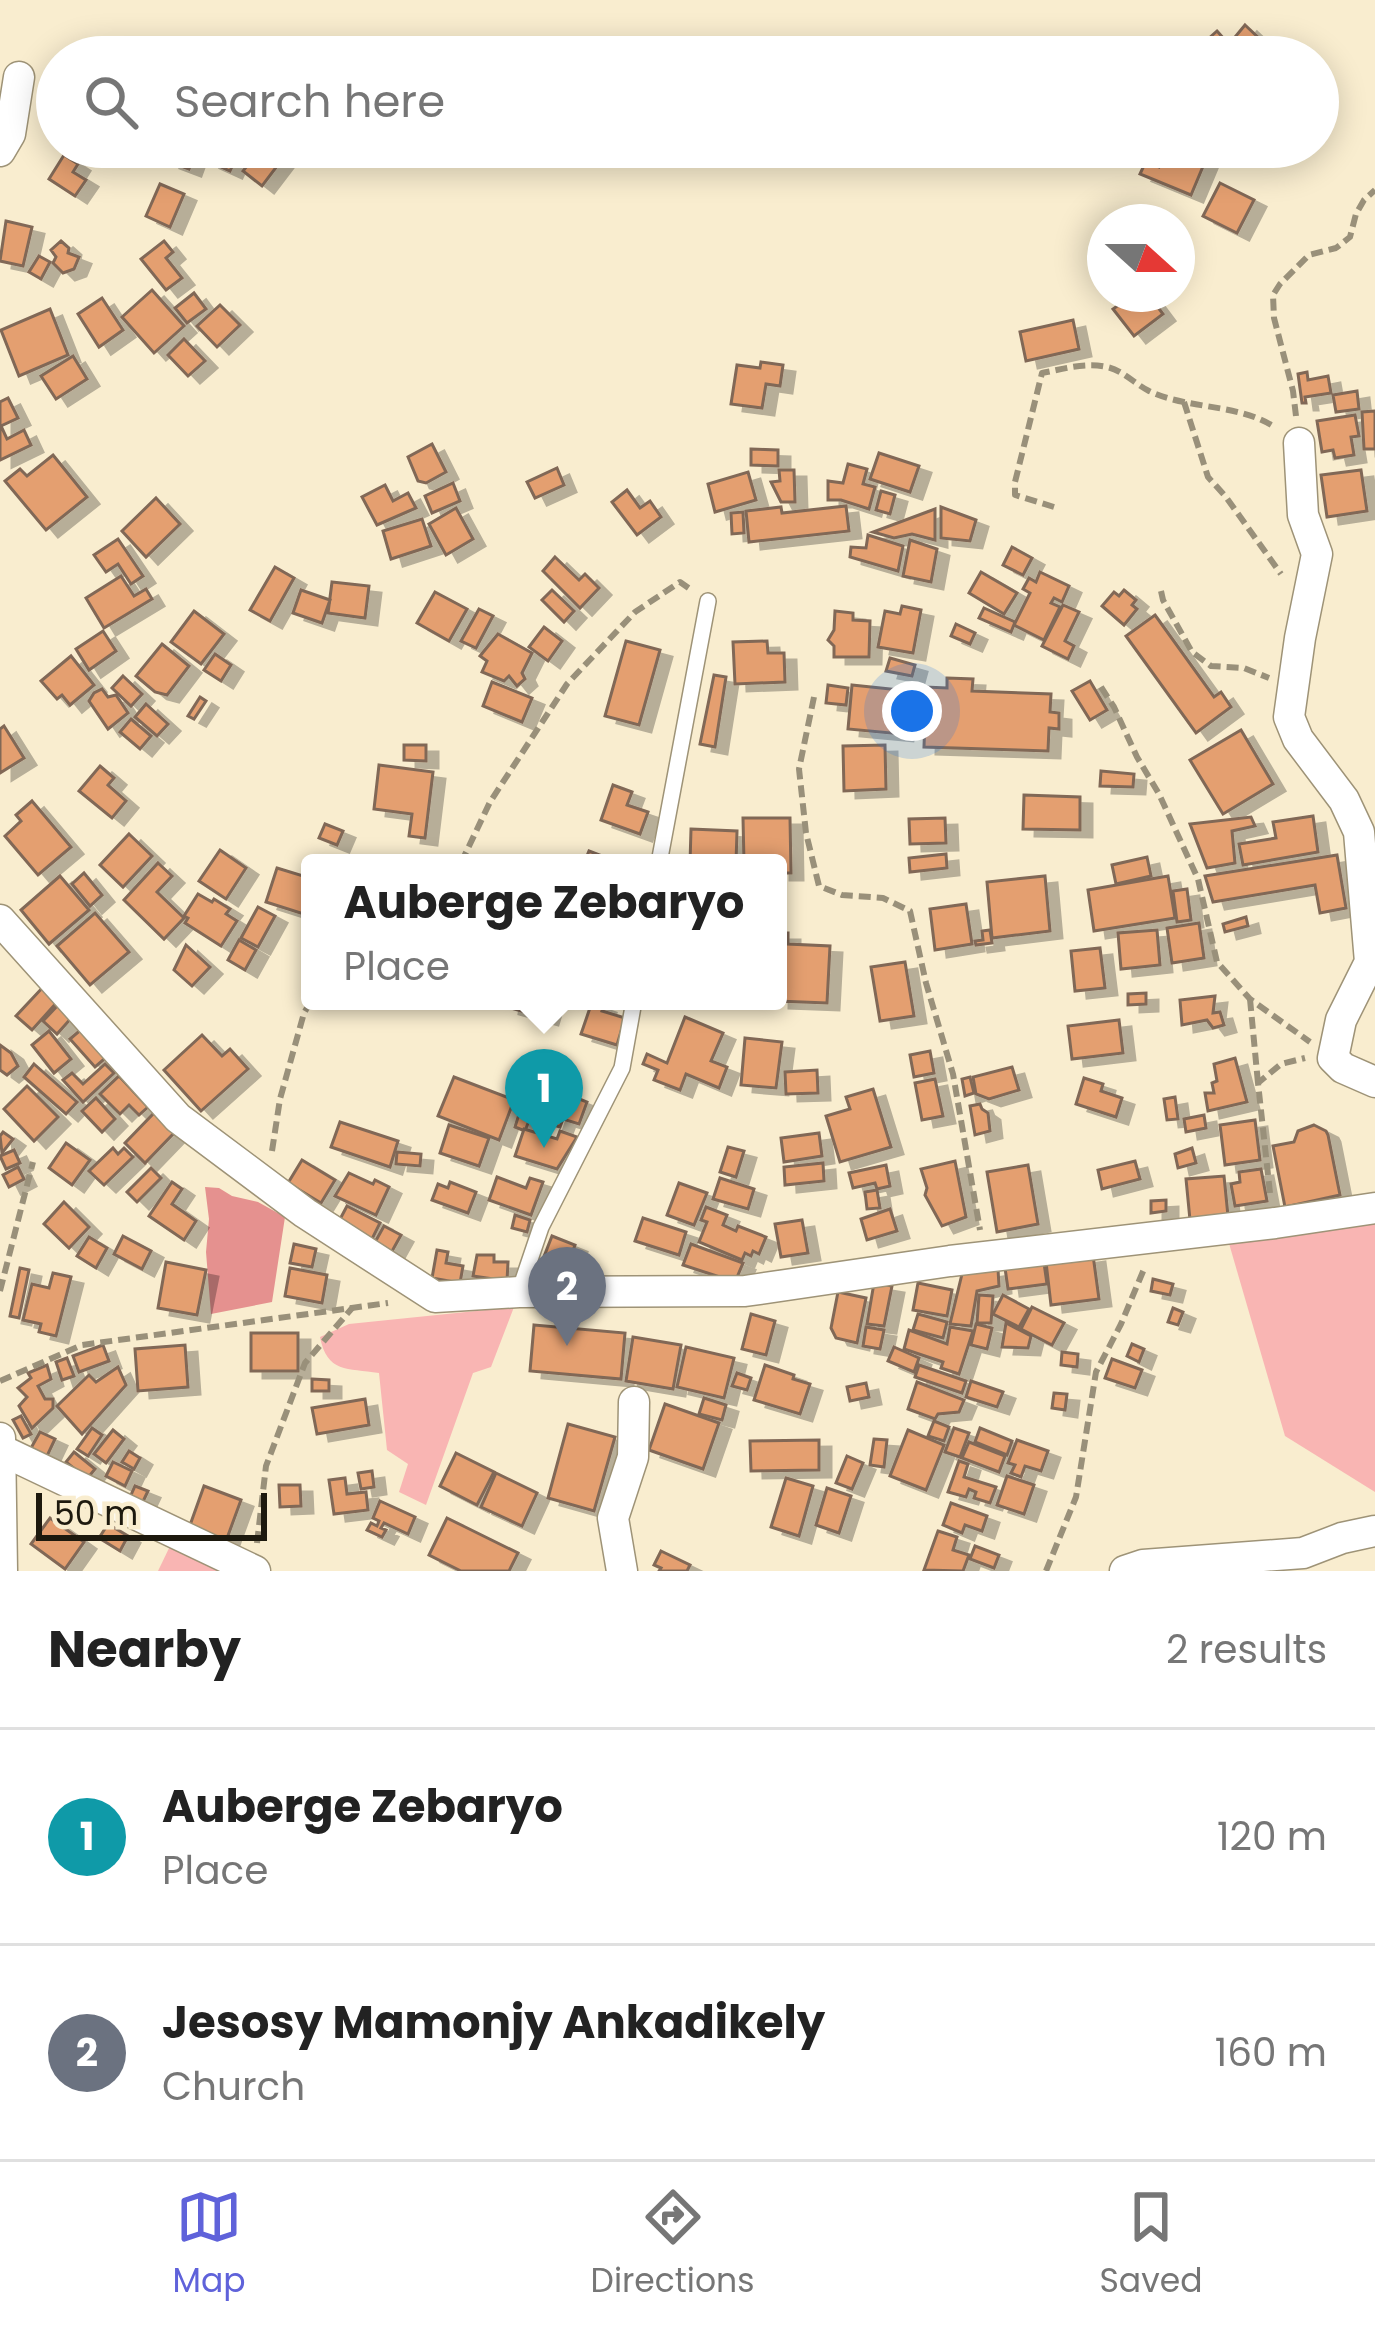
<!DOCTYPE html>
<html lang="en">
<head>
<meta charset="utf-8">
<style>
  body { margin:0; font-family:Poppins,sans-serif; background:#f6f6f6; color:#222 }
  .compass { position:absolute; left:1087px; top:204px; width:108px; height:108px; border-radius:50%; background:#fff; box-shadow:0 6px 30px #0003; rotate:111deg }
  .scale { position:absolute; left:36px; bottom:30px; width:231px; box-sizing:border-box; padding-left:12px; border:6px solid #1d190e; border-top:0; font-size:33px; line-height:42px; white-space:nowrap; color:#1d190e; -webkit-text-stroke:9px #f9edcf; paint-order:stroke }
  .you { position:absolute; left:912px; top:711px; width:42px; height:42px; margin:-30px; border:9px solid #fff; border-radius:50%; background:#1a73e8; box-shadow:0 0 0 18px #1a73e833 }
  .badge { display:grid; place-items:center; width:78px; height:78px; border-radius:50%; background:#5f62da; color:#fff; font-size:39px; font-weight:700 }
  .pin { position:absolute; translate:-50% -99px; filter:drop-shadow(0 3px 6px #0008) }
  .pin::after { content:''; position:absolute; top:63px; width:42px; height:36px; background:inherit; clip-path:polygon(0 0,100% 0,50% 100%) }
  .popup { position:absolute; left:301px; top:854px; width:486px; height:156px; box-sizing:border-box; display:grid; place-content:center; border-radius:12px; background:#fff; filter:drop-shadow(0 3px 9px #0005); font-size:39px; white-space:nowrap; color:#767676 }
  .popup b { font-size:45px; color:#222 }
  .popup::after { content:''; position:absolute; left:50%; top:100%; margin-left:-24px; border:24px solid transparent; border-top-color:#fff }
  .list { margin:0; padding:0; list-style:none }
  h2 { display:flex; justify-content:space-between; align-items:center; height:156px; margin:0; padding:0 48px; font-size:51px }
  h2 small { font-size:39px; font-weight:400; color:#767676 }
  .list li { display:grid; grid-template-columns:78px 1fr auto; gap:36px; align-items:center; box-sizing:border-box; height:216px; padding:0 48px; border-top:3px solid #e0e0e0 }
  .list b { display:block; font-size:45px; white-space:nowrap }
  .list p { margin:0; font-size:39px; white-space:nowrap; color:#767676 }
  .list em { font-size:39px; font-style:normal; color:#767676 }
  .icon { flex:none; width:66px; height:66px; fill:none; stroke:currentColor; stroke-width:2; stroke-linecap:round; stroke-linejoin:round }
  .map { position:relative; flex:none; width:1375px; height:1571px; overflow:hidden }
  .search { position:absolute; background:#fff; box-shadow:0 6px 30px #0003; left:36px; right:36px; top:36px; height:132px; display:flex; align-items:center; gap:30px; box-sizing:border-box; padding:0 42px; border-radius:66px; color:#767676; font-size:45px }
  .sheet { height:588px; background:#fff }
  nav { display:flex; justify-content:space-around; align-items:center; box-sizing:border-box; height:168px; border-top:3px solid #e0e0e0; background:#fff; font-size:33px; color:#767676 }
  nav a { display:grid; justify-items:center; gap:6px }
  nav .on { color:#5f62da }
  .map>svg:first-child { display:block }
</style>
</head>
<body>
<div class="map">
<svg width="1375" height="1571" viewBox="0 0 1375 1571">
  <defs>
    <filter id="shadow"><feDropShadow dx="12" dy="7" stdDeviation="0" flood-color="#0004"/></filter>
  </defs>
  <rect width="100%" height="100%" fill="#f9edcf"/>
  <g fill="#f9b5b3">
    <polygon points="1375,1223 1375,1492 1285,1436 1228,1240"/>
    <path d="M514,1307L491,1367L473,1373L426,1505L399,1492L408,1464L387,1450L379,1373C347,1368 327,1373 320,1337L349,1324Z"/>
    <polygon points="172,1542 223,1571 158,1571"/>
  </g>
  <polygon fill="#e5918f" points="205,1187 219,1188 232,1196 258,1202 285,1217 272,1302 211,1314 206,1252 209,1219"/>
  <g fill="#e49f6f" stroke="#816857" stroke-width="3" filter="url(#shadow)">
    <polygon points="1245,25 1279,57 1257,57 1235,37"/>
    <polygon points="1217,31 1232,48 1222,57 1205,57 1198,48"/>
    <polygon points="173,147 197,147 189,169 168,161"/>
    <polygon points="214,147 241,147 230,171 208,161"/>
    <polygon points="262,147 272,147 284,157 262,186 243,171"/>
    <polygon points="1167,147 1196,147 1209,152 1191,195 1140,174 1146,161 1159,167"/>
    <polygon points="64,155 78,164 73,172 86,180 75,196 49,179"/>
    <polygon points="1220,183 1254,200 1237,233 1203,216"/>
    <polygon points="160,184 184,194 170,227 146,216"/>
    <polygon points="6,221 32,227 23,266 0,261"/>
    <polygon points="61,241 69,248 68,253 79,257 74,269 63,273 53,263 56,257 51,250"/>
    <polygon points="164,241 173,252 166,258 182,278 166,290 141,259"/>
    <polygon points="39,256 50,262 41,279 29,272"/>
    <polygon points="152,290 184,326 154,353 122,317"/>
    <polygon points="194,293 206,309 187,323 175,308"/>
    <polygon points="1134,294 1148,294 1163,314 1134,336 1113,309"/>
    <polygon points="102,298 123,330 99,347 78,314"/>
    <polygon points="220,305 240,325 217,347 197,326"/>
    <polygon points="50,309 68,355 19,376 1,330"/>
    <polygon points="1073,320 1079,349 1026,361 1020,332"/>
    <polygon points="184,339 205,361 188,376 168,355"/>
    <polygon points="73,356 87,379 56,399 41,376"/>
    <polygon points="761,362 783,365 780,386 766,384 762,408 731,404 737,365 760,368"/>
    <polygon points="1307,372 1308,380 1328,376 1331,393 1305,397 1306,403 1302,403 1298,374"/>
    <polygon points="1357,391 1359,409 1336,412 1333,395"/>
    <polygon points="8,398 18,418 1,426 7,439 24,430 31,445 0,460 0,402"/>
    <polygon points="1375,411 1375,449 1364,449 1362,412"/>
    <polygon points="1355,415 1359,436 1351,437 1354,455 1335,458 1333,450 1322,452 1317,421"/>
    <polygon points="432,444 446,472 426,483 418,481 408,457"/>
    <polygon points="751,449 778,450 778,466 751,465"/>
    <polygon points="879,453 919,466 910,492 870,479"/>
    <polygon points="53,455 87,497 46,530 5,481 20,469 27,476"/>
    <polygon points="848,464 867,469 863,484 875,487 869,509 841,500 828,500 828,481 843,483"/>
    <polygon points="557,468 564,485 535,498 527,482"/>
    <polygon points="779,470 794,470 795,502 781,502 771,482 780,481"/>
    <polygon points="1361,470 1367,511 1327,517 1321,475"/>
    <polygon points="748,472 756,500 715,512 708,484"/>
    <polygon points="453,483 460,501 432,513 425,496"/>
    <polygon points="385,485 393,501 408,493 416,508 377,525 362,497"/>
    <polygon points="627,490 640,508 650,501 661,517 637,535 612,502"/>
    <polygon points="881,491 895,495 890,514 876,510"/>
    <polygon points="156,498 180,524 146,557 122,531"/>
    <polygon points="846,506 849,531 749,542 746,511 781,507 782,513"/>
    <polygon points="941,507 976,520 970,541 941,538"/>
    <polygon points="456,508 473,539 446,555 429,524"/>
    <polygon points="935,509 935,540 912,534 894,538 873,532"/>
    <polygon points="743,512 744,533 732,534 731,513"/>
    <polygon points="422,519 431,546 391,559 383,531"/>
    <polygon points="868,535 903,546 898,571 850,557 851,547 866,548"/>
    <polygon points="118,539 143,576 131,584 118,564 106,572 94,555"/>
    <polygon points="910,540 937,549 931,582 903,576"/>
    <polygon points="1012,547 1032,558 1023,575 1003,565"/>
    <polygon points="555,557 579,580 585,574 599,588 580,608 543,571"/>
    <polygon points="275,567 294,578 270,621 250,610"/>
    <polygon points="981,572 1017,593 1004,614 969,593"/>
    <polygon points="1040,572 1069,586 1062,602 1054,598 1051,603 1060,607 1044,640 1014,625 1030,593 1023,589 1029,578 1036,582"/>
    <polygon points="121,576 134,596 146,589 152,599 104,628 86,598"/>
    <polygon points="332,582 369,586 365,618 328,613"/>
    <polygon points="301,590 330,600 322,623 293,613"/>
    <polygon points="552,590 574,611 564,622 542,600"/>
    <polygon points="1124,590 1136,600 1132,605 1137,609 1124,625 1102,606 1114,592 1119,596"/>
    <polygon points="435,592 467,609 449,641 417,623"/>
    <polygon points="1063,605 1079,612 1065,641 1074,646 1068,659 1042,646"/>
    <polygon points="902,606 921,610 913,653 878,647 885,611 900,614"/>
    <polygon points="984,608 1015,622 1011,632 979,618"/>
    <polygon points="479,609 493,616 476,648 461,641"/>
    <polygon points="194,611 224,634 201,664 171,642"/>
    <polygon points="835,611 853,613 853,620 870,621 869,657 834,657 834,646 828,640 834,630"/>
    <polygon points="1155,615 1214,697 1221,692 1231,707 1196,733 1126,636"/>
    <polygon points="956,624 975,633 970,644 951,636"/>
    <polygon points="544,627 562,641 548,661 529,647"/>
    <polygon points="103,631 116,651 89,670 76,649"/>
    <polygon points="498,634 532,653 522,673 525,679 517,686 509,676 504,681 482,672 487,661 480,656"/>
    <polygon points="626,641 660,650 639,725 605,716"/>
    <polygon points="767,641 768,653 784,653 785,682 735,684 733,642"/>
    <polygon points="162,644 189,666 167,695 155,692 136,676"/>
    <polygon points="215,654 231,665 221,681 204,670"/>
    <polygon points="71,656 94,685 70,705 62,695 57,699 41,681"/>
    <polygon points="890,658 915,665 912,676 886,671"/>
    <polygon points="714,675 726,677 715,747 700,744"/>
    <polygon points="123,676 142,694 131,706 112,688"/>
    <polygon points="947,678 973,679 972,691 1051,694 1050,712 1059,713 1059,729 1049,728 1048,751 924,747 926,687 947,688"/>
    <polygon points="1090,681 1107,710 1090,720 1072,691"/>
    <polygon points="492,682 532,698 522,722 483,706"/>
    <polygon points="828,685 848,688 846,705 826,703"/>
    <polygon points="852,685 910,691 901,734 848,729"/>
    <polygon points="102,689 108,697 116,695 128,713 108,729 89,701 94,693"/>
    <polygon points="200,697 206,701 194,719 188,716"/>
    <polygon points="146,704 168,724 157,736 135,717"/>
    <polygon points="131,719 151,736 140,749 120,732"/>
    <polygon points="4,726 24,758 0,773 0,729"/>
    <polygon points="1241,730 1273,784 1223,814 1190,760"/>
    <polygon points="404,745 426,745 426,761 404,760"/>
    <polygon points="885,745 886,789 844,791 843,746"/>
    <polygon points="379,765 433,772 425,838 409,836 412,814 374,809"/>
    <polygon points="100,766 114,778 108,785 126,801 112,818 79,791"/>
    <polygon points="1101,771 1134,774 1133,787 1100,786"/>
    <polygon points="613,785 632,792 627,805 648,812 640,834 601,820"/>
    <polygon points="1024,795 1080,797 1080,830 1023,829"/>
    <polygon points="32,801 71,847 38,875 5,836 21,821 16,815"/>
    <polygon points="1313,816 1318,852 1243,865 1239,844 1276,838 1273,822"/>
    <polygon points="1251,817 1255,826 1232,831 1235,863 1207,868 1190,824"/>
    <polygon points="743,818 790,818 791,873 778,873 778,863 744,863"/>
    <polygon points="945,818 946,843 910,844 909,819"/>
    <polygon points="325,824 343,831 337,845 319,838"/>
    <polygon points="691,829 737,831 736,863 690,863"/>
    <polygon points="129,834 152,856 123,887 100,865"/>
    <polygon points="220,850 246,868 226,899 199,881"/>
    <polygon points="589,851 620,863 584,863"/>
    <polygon points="946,854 947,868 910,872 909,858"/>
    <polygon points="1337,855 1346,908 1320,913 1315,885 1213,902 1205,876"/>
    <polygon points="1147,857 1151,876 1116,884 1112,865"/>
    <polygon points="158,863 172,876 157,892 184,918 164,939 124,900"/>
    <polygon points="277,868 310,878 310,916 266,902"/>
    <polygon points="84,873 102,895 90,906 72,884"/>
    <polygon points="60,876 89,910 49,944 21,910"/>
    <polygon points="1045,876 1050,931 992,938 987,882"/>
    <polygon points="1168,876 1175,918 1094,931 1088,890"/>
    <polygon points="1187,889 1191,920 1177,922 1173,891"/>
    <polygon points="198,894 212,902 214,899 230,909 226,914 237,921 221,946 185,923 188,918 184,916"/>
    <polygon points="966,904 972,944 935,950 930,909"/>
    <polygon points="258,907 275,916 258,947 241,938"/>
    <polygon points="95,913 129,952 90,985 57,946"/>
    <polygon points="1246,917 1248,926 1225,932 1223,924"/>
    <polygon points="1199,923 1204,958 1172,963 1167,928"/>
    <polygon points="990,930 992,943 976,945 975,941 983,940 982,931"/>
    <polygon points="1157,930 1160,965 1121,969 1118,933"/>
    <polygon points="778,933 788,933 788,944 830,946 827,1003 777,1001"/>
    <polygon points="239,940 256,950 245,970 228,960"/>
    <polygon points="186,945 210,967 192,986 174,970"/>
    <polygon points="1100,948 1105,988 1075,991 1071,951"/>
    <polygon points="905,962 914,1016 880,1021 871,967"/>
    <polygon points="44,986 59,1000 32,1030 16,1016"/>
    <polygon points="1146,993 1146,1004 1128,1005 1128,994"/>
    <polygon points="1215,996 1213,1013 1220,1012 1224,1025 1213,1028 1207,1020 1182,1025 1180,1000"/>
    <polygon points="508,1001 551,1001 546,1018 507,1007"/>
    <polygon points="592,1002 604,1006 602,1011 625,1018 617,1045 581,1034"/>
    <polygon points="60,1003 74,1015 57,1034 43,1021"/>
    <polygon points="685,1017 723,1033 711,1061 727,1067 719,1088 686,1074 680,1090 654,1080 658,1070 643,1064 647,1054 667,1063"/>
    <polygon points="1119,1020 1123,1053 1072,1059 1068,1026"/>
    <polygon points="84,1027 109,1055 95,1067 70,1039"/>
    <polygon points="49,1031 71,1059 54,1073 32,1045"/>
    <polygon points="202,1035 222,1056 230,1049 248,1069 201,1111 164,1070"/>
    <polygon points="745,1038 782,1042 776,1088 741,1085"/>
    <polygon points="0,1045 11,1053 18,1066 7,1075 0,1070"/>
    <polygon points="930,1051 934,1073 914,1077 910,1055"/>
    <polygon points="1235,1058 1247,1102 1208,1111 1205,1093 1214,1093 1212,1083 1217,1081 1214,1064"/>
    <polygon points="34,1064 77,1102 66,1114 24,1077"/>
    <polygon points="105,1064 114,1073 83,1102 63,1080 72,1073 83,1084"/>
    <polygon points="1012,1067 1019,1090 989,1099 976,1094 973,1077"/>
    <polygon points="817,1070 818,1093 786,1094 785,1072"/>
    <polygon points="119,1076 148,1107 139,1115 129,1105 120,1114 100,1094"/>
    <polygon points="454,1077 514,1100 499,1140 438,1116"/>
    <polygon points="970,1077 974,1093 965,1096 962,1079"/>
    <polygon points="1084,1078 1103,1084 1101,1091 1122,1098 1116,1117 1076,1104"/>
    <polygon points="935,1079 943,1116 922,1120 915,1083"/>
    <polygon points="27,1086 58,1117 34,1141 4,1109"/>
    <polygon points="873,1089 891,1147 840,1162 826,1116 850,1109 846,1097"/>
    <polygon points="1175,1097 1178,1119 1167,1120 1164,1099"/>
    <polygon points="96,1098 115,1119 102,1132 82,1111"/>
    <polygon points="577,1098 587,1102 579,1124 563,1119 560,1127 551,1124 557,1107 564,1109 566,1102 574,1104"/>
    <polygon points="980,1104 982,1109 988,1113 990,1131 975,1135 970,1106"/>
    <polygon points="155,1112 175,1132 145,1163 125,1143"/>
    <polygon points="519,1114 530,1118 525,1131 515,1127"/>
    <polygon points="1204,1115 1206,1128 1186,1132 1184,1119"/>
    <polygon points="1255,1120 1260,1160 1225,1165 1220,1125"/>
    <polygon points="340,1122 398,1141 390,1167 331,1147"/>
    <polygon points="449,1125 489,1138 479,1166 440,1153"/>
    <polygon points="1314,1125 1326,1131 1328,1135 1340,1195 1285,1207 1273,1146 1294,1142 1298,1131"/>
    <polygon points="524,1129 557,1139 560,1131 577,1137 557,1169 515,1156"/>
    <polygon points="3,1132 13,1139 2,1153 0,1136"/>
    <polygon points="819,1133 822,1156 784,1162 781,1138"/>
    <polygon points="66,1143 90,1160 72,1185 49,1168"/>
    <polygon points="728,1147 744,1151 736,1177 720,1172"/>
    <polygon points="113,1148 118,1154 124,1148 133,1157 104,1185 89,1171"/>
    <polygon points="1192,1148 1196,1163 1178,1168 1175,1154"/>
    <polygon points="14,1150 20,1163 6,1169 0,1156"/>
    <polygon points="397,1152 421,1154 420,1166 396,1164"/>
    <polygon points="302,1160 335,1180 321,1203 288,1183"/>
    <polygon points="955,1161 966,1217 942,1226 925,1195 927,1188 921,1169"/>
    <polygon points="1135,1161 1140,1179 1102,1189 1098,1170"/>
    <polygon points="823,1163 824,1181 785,1185 784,1167"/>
    <polygon points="886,1165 890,1186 877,1189 875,1183 853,1188 849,1173"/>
    <polygon points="1028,1165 1038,1224 997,1232 987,1172"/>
    <polygon points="18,1167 24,1179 9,1187 3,1175"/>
    <polygon points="151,1168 161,1178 137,1202 127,1192"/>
    <polygon points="1261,1169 1267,1201 1235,1206 1231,1184 1240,1182 1239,1172"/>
    <polygon points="349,1173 373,1184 375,1180 389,1187 376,1215 335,1196"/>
    <polygon points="1224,1176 1228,1216 1190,1220 1186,1179"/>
    <polygon points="497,1177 526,1188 530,1178 543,1182 531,1215 489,1200"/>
    <polygon points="720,1178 754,1189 748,1209 713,1199"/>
    <polygon points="172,1182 182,1189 172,1204 196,1221 184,1240 149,1216"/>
    <polygon points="450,1182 476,1192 468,1213 432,1200 438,1184 448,1188"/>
    <polygon points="679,1183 707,1193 694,1225 667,1215"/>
    <polygon points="877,1190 880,1208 867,1209 865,1192"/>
    <polygon points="1166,1200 1166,1211 1151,1213 1151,1201"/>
    <polygon points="64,1202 89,1227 69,1248 44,1224"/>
    <polygon points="347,1206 380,1223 371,1241 338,1223"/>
    <polygon points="706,1207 727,1215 723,1225 736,1231 738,1226 766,1237 759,1254 753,1251 751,1256 745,1253 742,1260 699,1242 707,1222 701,1220"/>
    <polygon points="890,1209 897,1231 867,1240 861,1219"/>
    <polygon points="515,1215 530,1220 527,1232 512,1228"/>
    <polygon points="643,1218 686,1232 679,1255 635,1241"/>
    <polygon points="802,1220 808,1253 781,1257 775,1224"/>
    <polygon points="384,1226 401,1235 391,1253 374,1244"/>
    <polygon points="123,1236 151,1251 142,1269 114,1254"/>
    <polygon points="552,1236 575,1245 562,1281 538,1272"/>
    <polygon points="89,1237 107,1248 96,1268 77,1256"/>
    <polygon points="294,1244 316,1249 312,1267 290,1263"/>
    <polygon points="691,1244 743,1263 735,1282 683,1265"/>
    <polygon points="437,1250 448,1252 446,1263 463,1266 460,1283 432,1278"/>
    <polygon points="477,1255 494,1255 494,1262 508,1262 507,1281 473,1276"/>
    <polygon points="1093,1255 1099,1299 1051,1305 1046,1262"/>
    <polygon points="166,1262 206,1270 197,1315 158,1308"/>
    <polygon points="1044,1263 1047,1284 1008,1289 1005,1268"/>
    <polygon points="20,1268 29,1270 19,1318 10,1316"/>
    <polygon points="290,1268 327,1275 322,1303 285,1296"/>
    <polygon points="998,1269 999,1286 977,1291 971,1326 950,1324 962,1274"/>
    <polygon points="53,1273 71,1277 56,1336 39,1332 41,1324 23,1320 32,1284 49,1288"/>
    <polygon points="1153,1279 1173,1284 1170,1295 1151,1291"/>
    <polygon points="874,1283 892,1286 884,1326 867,1324"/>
    <polygon points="918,1283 952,1290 947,1316 913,1310"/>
    <polygon points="838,1292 866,1298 857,1343 836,1338 831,1328"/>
    <polygon points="979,1295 993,1296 991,1323 977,1323"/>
    <polygon points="1003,1295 1029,1309 1019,1327 993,1314"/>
    <polygon points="1032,1307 1064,1323 1052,1345 1021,1329"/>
    <polygon points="1173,1308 1183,1312 1178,1325 1168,1322"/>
    <polygon points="751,1314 775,1321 766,1355 742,1349"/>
    <polygon points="918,1314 947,1322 943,1338 913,1330"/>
    <polygon points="1006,1323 1031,1336 1028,1348 1002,1347"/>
    <polygon points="976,1324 992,1328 987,1349 971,1345"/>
    <polygon points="534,1325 625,1333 621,1379 530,1371"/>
    <polygon points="866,1327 884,1330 880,1349 863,1346"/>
    <polygon points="950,1327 973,1331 959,1374 941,1368 943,1362 904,1349 909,1330 947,1344"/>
    <rect x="251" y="1333" width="47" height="38"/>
    <polygon points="633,1337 681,1345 673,1389 626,1381"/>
    <polygon points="1132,1344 1144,1349 1139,1362 1127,1356"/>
    <polygon points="103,1345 109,1361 79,1372 73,1356"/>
    <polygon points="185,1345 188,1387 138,1391 135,1349"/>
    <polygon points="686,1347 734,1358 724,1398 677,1387"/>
    <polygon points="894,1347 919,1358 914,1372 888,1361"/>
    <polygon points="1062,1352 1078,1354 1077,1367 1061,1365"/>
    <polygon points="67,1358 74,1376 62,1380 56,1362"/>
    <polygon points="1112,1359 1142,1370 1135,1388 1105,1378"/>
    <polygon points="47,1365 51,1379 38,1386 45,1399 53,1399 53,1408 32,1428 19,1406 27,1397 18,1388 31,1378 28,1373"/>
    <polygon points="765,1365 794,1375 793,1379 810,1384 800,1414 754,1400"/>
    <polygon points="919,1365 966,1381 962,1393 915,1377"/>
    <polygon points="118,1367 126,1385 82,1434 57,1406 89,1375 96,1382"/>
    <polygon points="737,1373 751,1378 747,1390 732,1386"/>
    <polygon points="312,1379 329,1380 329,1391 312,1391"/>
    <polygon points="971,1381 1003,1392 997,1407 966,1397"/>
    <polygon points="917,1382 964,1400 959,1412 938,1414 935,1419 908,1409"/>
    <polygon points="866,1383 869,1397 850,1401 847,1387"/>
    <polygon points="1054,1393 1067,1394 1065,1410 1052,1408"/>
    <polygon points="704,1398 726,1405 722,1420 699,1414"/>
    <polygon points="365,1399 369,1425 317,1434 312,1408"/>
    <polygon points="665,1404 719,1423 703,1469 649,1450"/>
    <polygon points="21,1416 31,1434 23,1438 13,1420"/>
    <polygon points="934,1421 949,1427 944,1441 928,1436"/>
    <polygon points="568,1424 615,1437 594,1511 548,1498"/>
    <polygon points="92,1428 102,1435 88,1456 77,1449"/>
    <polygon points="954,1428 969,1433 960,1457 945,1452"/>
    <polygon points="980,1428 1012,1441 1007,1455 975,1442"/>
    <polygon points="113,1430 124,1439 106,1463 94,1454"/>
    <polygon points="908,1430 944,1445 926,1490 890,1476"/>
    <polygon points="40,1432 55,1439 47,1456 31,1448"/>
    <polygon points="874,1439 887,1440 884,1467 870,1465"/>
    <polygon points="819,1440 819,1470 751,1471 750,1441"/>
    <polygon points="1017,1440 1048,1451 1041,1471 1025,1466 1021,1477 1011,1473 1015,1465 1008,1463"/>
    <polygon points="969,1442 1005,1456 999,1472 962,1458"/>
    <polygon points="129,1451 140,1458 134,1469 122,1462"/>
    <polygon points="74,1452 95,1469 87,1479 66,1462"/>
    <polygon points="456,1453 494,1472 477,1505 440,1486"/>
    <polygon points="847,1456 863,1463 852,1489 836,1483"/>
    <polygon points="959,1461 968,1464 964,1477 996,1487 990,1503 974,1498 976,1492 969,1489 966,1497 948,1492"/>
    <polygon points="113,1462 132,1471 125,1486 106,1476"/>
    <polygon points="372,1471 374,1487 361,1489 358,1473"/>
    <polygon points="496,1473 537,1493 522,1526 481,1507"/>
    <polygon points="1007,1476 1034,1485 1024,1514 997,1505"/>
    <polygon points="345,1478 347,1494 366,1492 368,1510 334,1514 329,1480"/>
    <polygon points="786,1478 813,1486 799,1536 771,1527"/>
    <polygon points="279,1485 300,1485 301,1506 280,1507"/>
    <polygon points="135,1486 148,1491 139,1510 127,1504"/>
    <polygon points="204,1486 241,1500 226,1541 189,1528"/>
    <polygon points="827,1488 851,1496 839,1533 816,1525"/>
    <polygon points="380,1501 415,1517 408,1534 384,1523 381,1528 386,1530 382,1537 367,1530 371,1523 377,1526 379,1521 373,1518"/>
    <polygon points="951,1503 987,1516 982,1531 965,1525 962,1533 943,1525"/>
    <polygon points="50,1518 84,1542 65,1569 31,1544"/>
    <polygon points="447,1518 518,1553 509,1571 461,1571 429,1555"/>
    <polygon points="108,1524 128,1536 120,1551 99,1538"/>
    <polygon points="938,1531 957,1537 953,1550 969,1555 963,1571 924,1570"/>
    <polygon points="975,1546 999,1555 994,1568 970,1559"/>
    <polygon points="661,1551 690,1565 687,1571 659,1571 661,1568 654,1565"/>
  </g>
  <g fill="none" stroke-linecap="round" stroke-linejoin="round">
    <defs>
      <g id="lane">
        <polyline points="659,863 708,601"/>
        <polyline points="519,1292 541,1227 622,1068 634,1001"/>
      </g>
      <g id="street">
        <polyline points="0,151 10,134 19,77"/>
        <polyline points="1299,443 1303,515 1317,554 1300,638 1289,717 1298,739 1344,800 1359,832 1370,962 1341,1020 1333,1058 1343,1068 1375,1082"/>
        <polyline points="0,920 178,1118 305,1213 435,1297 519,1292 745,1291 950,1261 1275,1223 1375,1208"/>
        <polyline points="0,1438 2,1571"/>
        <polyline points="1,1450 255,1571"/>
        <polyline points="622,1571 613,1518 633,1457 634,1402"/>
        <polyline points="1125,1571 1143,1565 1303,1553 1342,1538 1375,1531"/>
      </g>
    </defs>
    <use href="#lane" stroke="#9e9377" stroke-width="18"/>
    <use href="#street" stroke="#9e9377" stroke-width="33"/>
    <g stroke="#99907a" stroke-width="6" stroke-dasharray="12 6" stroke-linecap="butt">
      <polyline points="1184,402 1208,477 1226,497 1281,574"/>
      <polyline points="1296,416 1293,391 1274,318 1273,295 1280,284 1309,255 1336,248 1350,237 1356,214 1364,200 1375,190"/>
      <path d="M1054,507L1015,495V482L1042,373C1063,369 1086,362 1107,367C1122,370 1135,384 1149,391C1189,410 1239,403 1276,428"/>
      <polyline points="1161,591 1163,600 1192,652 1211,666 1244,668 1269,678"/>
      <polyline points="1101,687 1114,707 1137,757 1159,794 1198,879 1217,962 1250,999 1310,1042"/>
      <polyline points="814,697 799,769 806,833 819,886 842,895 883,898 910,911 926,983 953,1074 980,1230"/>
      <polyline points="461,863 490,802 567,684 635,612 680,582 690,589"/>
      <polyline points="1250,999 1258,1083"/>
      <polyline points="272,1151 280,1099 304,1013 311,1001"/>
      <polyline points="1270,1193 1258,1083 1281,1064 1305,1058"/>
      <polyline points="0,1291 33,1162"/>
      <polyline points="0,1381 82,1345 388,1303"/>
      <polyline points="257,1543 266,1466 305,1363 353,1307"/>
      <polyline points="1046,1571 1076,1497 1096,1372 1121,1324 1144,1269"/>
    </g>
    <use href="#lane" stroke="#fff" stroke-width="15"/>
    <use href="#street" stroke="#fff" stroke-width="30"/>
  </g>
</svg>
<svg class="compass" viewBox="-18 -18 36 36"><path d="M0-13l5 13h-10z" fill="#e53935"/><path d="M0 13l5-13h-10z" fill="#767676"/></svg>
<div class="scale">50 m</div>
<div class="you"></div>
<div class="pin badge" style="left:544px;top:1148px;background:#0f9aa8">1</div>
<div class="popup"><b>Auberge Zebaryo</b>Place</div>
<div class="pin badge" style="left:567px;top:1346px;background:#6b7280">2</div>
<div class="search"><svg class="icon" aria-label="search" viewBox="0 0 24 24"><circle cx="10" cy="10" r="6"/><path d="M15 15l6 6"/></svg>Search here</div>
</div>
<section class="sheet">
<h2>Nearby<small>2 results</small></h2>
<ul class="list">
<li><span class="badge" style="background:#0f9aa8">1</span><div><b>Auberge Zebaryo</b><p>Place</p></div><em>120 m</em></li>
<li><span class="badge" style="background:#6b7280">2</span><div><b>Jesosy Mamonjy Ankadikely</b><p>Church</p></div><em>160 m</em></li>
</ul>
</section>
<nav>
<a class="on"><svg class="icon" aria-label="map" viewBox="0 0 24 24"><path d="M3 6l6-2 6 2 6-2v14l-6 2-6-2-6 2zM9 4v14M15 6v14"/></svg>Map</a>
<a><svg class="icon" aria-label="directions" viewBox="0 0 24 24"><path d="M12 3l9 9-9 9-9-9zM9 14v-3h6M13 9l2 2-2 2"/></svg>Directions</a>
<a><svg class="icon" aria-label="saved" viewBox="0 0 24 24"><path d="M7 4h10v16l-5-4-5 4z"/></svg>Saved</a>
</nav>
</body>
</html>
